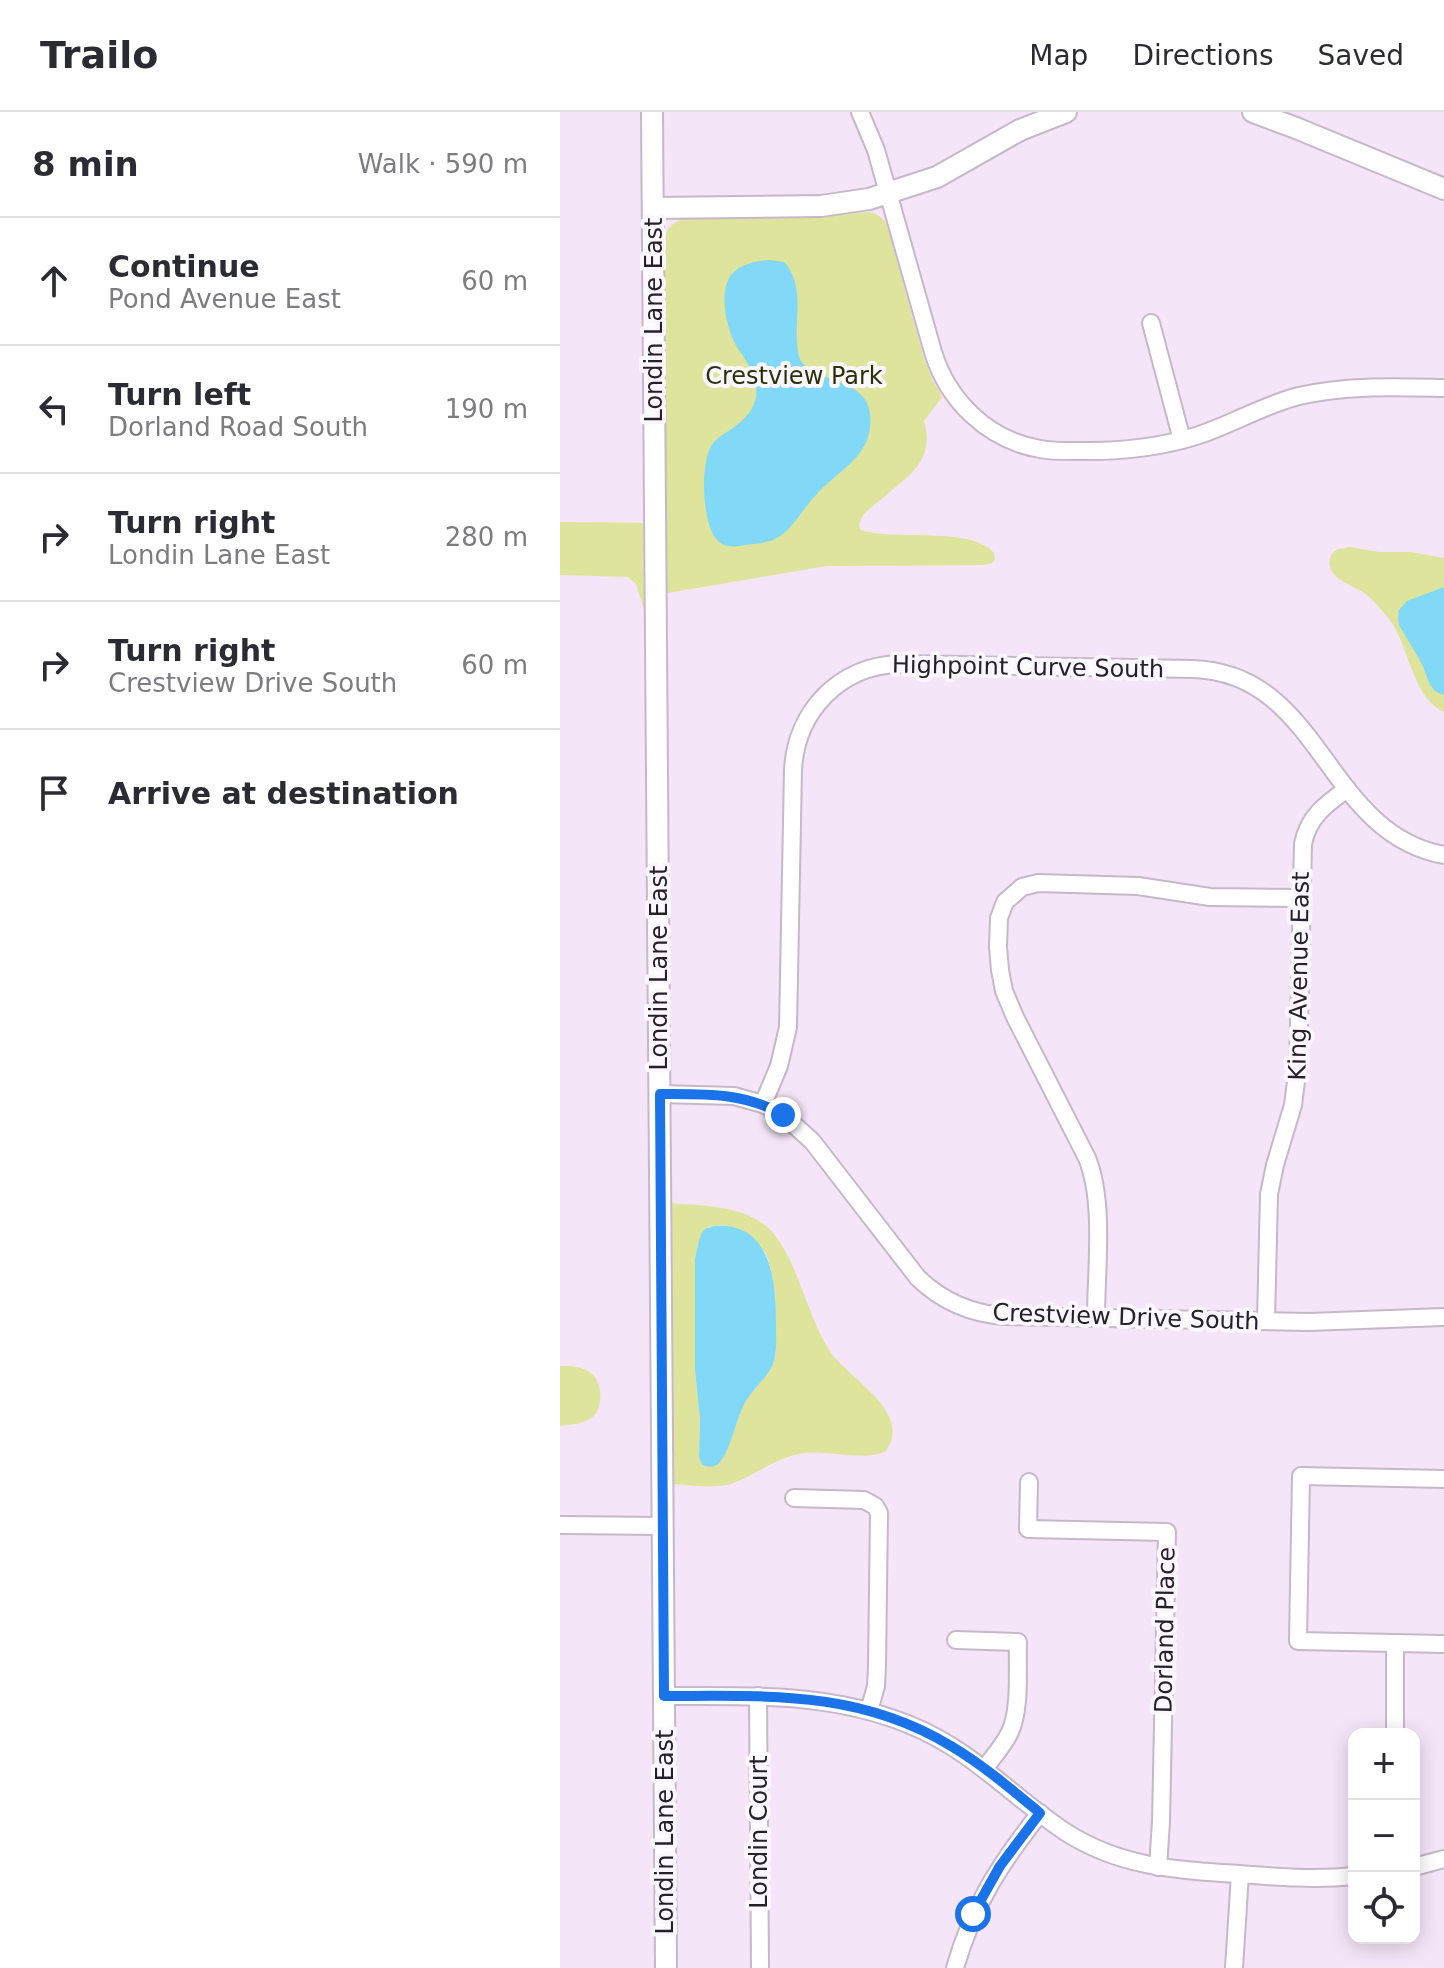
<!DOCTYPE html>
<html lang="en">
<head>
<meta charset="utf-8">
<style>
  body { margin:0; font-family:"DejaVu Sans",sans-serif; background:#f2f2f3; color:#2b2b33 }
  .controls { position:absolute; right:24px; bottom:24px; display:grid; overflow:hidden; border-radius:16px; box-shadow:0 4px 20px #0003 }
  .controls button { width:72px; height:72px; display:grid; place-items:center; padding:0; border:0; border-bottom:2px solid #e1e1e2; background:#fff; color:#2b2b33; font:40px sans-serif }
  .stop { position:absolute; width:24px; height:24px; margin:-18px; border:6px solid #1a73e8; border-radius:50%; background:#fff }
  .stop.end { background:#1a73e8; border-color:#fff; box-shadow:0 2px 8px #0008 }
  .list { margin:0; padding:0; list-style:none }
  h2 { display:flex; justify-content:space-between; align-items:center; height:104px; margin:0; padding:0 32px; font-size:34px }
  h2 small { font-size:26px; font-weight:400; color:#7c7c81 }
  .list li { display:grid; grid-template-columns:52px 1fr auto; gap:24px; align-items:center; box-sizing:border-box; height:128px; padding:0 32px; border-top:2px solid #e1e1e2 }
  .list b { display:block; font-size:30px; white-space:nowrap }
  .list p { margin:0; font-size:26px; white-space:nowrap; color:#7c7c81 }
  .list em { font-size:26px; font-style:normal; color:#7c7c81 }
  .icon { flex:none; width:44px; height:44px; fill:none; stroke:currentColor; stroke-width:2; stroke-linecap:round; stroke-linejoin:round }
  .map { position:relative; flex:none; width:884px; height:1856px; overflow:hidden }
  header { display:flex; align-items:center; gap:48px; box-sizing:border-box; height:112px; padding:0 40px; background:#fff; border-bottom:2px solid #e1e1e2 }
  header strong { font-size:38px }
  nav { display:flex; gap:44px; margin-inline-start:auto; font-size:28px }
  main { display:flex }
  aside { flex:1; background:#fff }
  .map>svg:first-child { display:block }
</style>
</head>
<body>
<header>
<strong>Trailo</strong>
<nav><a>Map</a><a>Directions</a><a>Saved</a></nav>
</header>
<main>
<aside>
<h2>8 min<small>Walk · 590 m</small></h2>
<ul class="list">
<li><svg class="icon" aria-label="ahead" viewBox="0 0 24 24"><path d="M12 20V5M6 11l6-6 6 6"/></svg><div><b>Continue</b><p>Pond Avenue East</p></div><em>60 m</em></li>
<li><svg class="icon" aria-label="left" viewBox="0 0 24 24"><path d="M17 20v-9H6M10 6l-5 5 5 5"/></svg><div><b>Turn left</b><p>Dorland Road South</p></div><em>190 m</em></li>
<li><svg class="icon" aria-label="right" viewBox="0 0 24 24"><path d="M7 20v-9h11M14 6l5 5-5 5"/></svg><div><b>Turn right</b><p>Londin Lane East</p></div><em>280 m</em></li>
<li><svg class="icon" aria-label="right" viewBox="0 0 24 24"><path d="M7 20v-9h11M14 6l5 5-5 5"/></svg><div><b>Turn right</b><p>Crestview Drive South</p></div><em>60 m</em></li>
<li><svg class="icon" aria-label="arrive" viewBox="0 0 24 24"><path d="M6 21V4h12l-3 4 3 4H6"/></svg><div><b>Arrive at destination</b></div></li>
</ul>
</aside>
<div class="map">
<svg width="884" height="1856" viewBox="0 0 884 1856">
  <rect width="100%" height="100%" fill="#f5e5f8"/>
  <g fill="#dee49c" fill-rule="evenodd">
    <path d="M308,100C317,101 322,105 327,113L364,247L372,267L382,285L364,309C376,351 346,365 318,390C309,397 301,402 299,414L301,418C334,429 412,414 434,441L435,448L432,451L423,453L267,454L107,481L103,131C105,119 111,111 122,107L252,106Z"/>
    <polygon points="0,410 83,411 84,498 76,472 68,465 0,463"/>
    <path d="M790,435L819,440H851L884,446V600C856,589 849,541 835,516C828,504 817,492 807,483C794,472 765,468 770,446C772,437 782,436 790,435Z"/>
    <path d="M111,1091C141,1094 180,1093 205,1113C237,1139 246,1206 272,1242C291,1268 353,1301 326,1339C304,1350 270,1338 245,1341C215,1345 197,1363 170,1372C152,1377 132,1373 113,1372ZM160,1113L173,1115L206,1141L211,1158L215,1184L216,1242L209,1260L194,1275L182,1296L167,1337L160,1350L153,1354L142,1353L139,1345L140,1307L135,1258V1146L139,1128L149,1115Z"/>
    <path d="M0,1254C10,1254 22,1254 31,1261C43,1270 44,1298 31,1306C22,1312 10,1313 0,1314Z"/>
  </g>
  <g fill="#82d8f7">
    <path d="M210,148L224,150C248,176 231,213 239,244C246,271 305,263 310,301C315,344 279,357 256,383C243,396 232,419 215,427C206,431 195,432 185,433C176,435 164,436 157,428C142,411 140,354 151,334C156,326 166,321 174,315C207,292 199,266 179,238C166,220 156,174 175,159C185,151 198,149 210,148Z"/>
    <polygon points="884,475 884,583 876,580 870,573 862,552 839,513 838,506 839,498 847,489"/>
    <path d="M154,1114C212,1109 216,1171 216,1213C216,1225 217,1238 214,1249C209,1265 194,1275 186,1289C176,1305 171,1339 159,1351C154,1356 149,1355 142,1353L139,1345L140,1307L135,1258V1146L139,1128L142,1121L145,1117Z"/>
  </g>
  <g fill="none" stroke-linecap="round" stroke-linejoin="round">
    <defs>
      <g id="minor">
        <path d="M300,0L316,38L373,240C388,289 428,328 480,337C496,340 512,339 528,339C566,339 601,335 636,324C671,313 703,293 739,284C787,273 835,275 884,276"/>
        <polyline points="591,211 622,328"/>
        <path d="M100,982L174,984L203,992L223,1003L252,1029L358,1166C382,1189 411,1202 445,1204L749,1210L884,1205"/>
        <path d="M203,992L219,954L228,915L233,658C236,599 280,554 338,552L633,557C762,561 764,721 884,743"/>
        <path d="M536,1205C536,1158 545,1090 527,1046L455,905L444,879L440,858L438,835L439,806L445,790L462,775L478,771L578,774L650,785L741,786"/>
        <path d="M706,1209L709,1082L715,1053L733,993L738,954L743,732C748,705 766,692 787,677"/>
        <polyline points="884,1367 741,1364 738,1529 884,1532"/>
        <polyline points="469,1370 468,1417 607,1420 601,1710 598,1755"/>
        <polyline points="234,1386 304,1388 315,1394 319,1401 317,1554 316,1574 309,1599"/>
        <polyline points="0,1413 103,1414"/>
        <path d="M396,1528L458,1530C457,1556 461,1596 450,1620C444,1633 433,1645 424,1657"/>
        <polyline points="835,1531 835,1622"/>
        <path d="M104,1584C189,1584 270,1580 350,1613C412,1638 450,1683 504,1719C559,1755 615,1758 679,1762C717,1765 756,1768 794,1764"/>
        <polyline points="198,1584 200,1856"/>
        <polyline points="854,1755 884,1747"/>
        <path d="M395,1856C413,1793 440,1752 480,1701"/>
        <polyline points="674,1856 680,1762"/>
      </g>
      <g id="tertiary">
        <polyline points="92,0 106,1856"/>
        <polyline points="693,0 736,16 884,77"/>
        <polyline points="93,96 261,94 309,87 377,65 460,18 506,0"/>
      </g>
    </defs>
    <use href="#minor" stroke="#c6b7c9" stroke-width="20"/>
    <use href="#tertiary" stroke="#c6b7c9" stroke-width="24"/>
    <use href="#minor" stroke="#fff" stroke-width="16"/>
    <use href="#tertiary" stroke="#fff" stroke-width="20"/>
  </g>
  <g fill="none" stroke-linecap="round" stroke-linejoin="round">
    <path stroke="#1a73e8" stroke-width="10" d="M223,1003C185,980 143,982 100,982L104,1584C207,1584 299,1578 391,1634C423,1653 451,1677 480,1701L440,1754L413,1802"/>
  </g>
  <g text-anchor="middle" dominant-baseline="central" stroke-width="8" stroke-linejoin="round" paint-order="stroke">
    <g font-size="24" fill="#262128" stroke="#fcf6fe">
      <text transform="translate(94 208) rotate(-90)">Londin Lane East</text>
      <text transform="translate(468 555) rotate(1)">Highpoint Curve South</text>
      <text transform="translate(99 856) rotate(-90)">Londin Lane East</text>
      <text transform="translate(739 864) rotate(-89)">King Avenue East</text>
      <text transform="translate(566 1205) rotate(2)">Crestview Drive South</text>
      <text transform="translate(605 1518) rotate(-89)">Dorland Place</text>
      <text transform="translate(105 1720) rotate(-90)">Londin Lane East</text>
      <text transform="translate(199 1720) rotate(-90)">Londin Court</text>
    </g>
    <g font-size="24" fill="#2e3008" stroke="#fcf6fe">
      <text x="234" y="264">Crestview Park</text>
    </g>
  </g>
</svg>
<div class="controls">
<button>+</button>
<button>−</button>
<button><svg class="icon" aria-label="locate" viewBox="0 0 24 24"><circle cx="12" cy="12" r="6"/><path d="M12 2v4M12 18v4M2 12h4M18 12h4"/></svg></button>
</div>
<div class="stop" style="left:413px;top:1802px"></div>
<div class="stop end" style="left:223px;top:1003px"></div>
</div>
</main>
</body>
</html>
